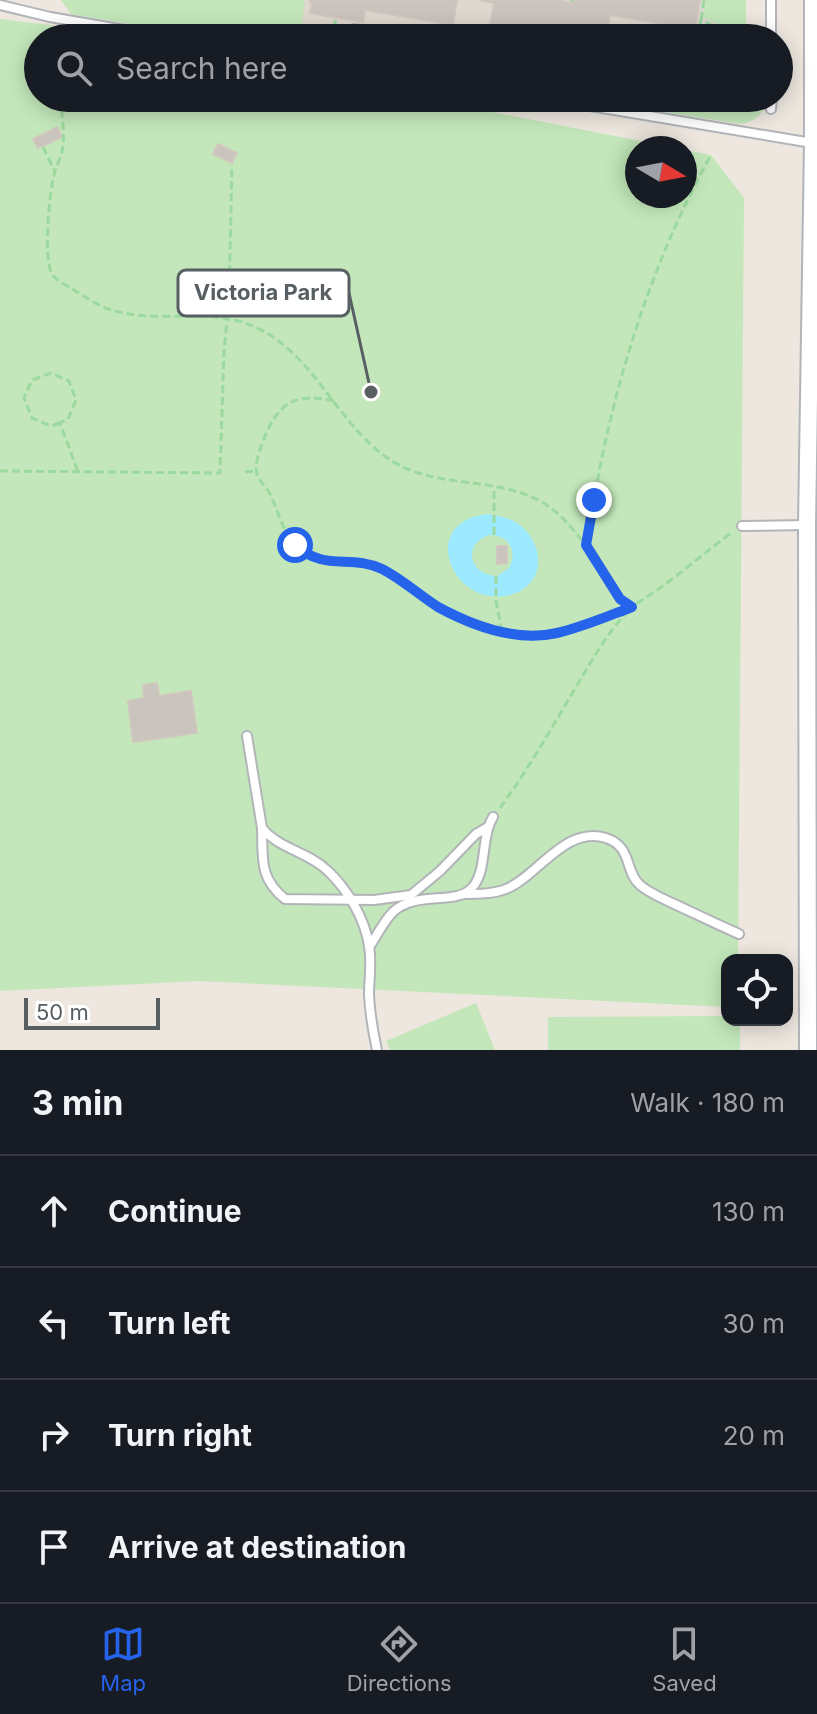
<!DOCTYPE html>
<html lang="en">
<head>
<meta charset="utf-8">
<style>
  body { margin:0; font-family:Inter,sans-serif; background:#242831; color:#f1f3f6 }
  .controls { position:absolute; right:24px; bottom:24px; display:grid; overflow:hidden; border-radius:16px; box-shadow:0 4px 20px #0003 }
  .controls button { width:72px; height:72px; display:grid; place-items:center; padding:0; border:0; border-bottom:2px solid #363941; background:#171b24; color:#f1f3f6; font:40px sans-serif }
  .compass { position:absolute; left:625px; top:136px; width:72px; height:72px; border-radius:50%; background:#171b24; box-shadow:0 4px 20px #0003; rotate:100deg }
  .scale { position:absolute; left:24px; bottom:20px; width:136px; box-sizing:border-box; padding-left:8px; border:4px solid #585f62; border-top:0; font-size:22px; line-height:28px; white-space:nowrap; color:#585f62; -webkit-text-stroke:6px #fff; paint-order:stroke }
  .stop { position:absolute; width:24px; height:24px; margin:-18px; border:6px solid #2563eb; border-radius:50%; background:#fff }
  .stop.end { background:#2563eb; border-color:#fff; box-shadow:0 2px 8px #0008 }
  .list { margin:0; padding:0; list-style:none }
  h2 { display:flex; justify-content:space-between; align-items:center; height:104px; margin:0; padding:0 32px; font-size:34px }
  h2 small { font-size:26px; font-weight:400; color:#9ea1a6 }
  .list li { display:grid; grid-template-columns:52px 1fr auto; gap:24px; align-items:center; box-sizing:border-box; height:112px; padding:0 32px; border-top:2px solid #363941 }
  .list b { display:block; font-size:30px; white-space:nowrap }
  .list em { font-size:26px; font-style:normal; color:#9ea1a6 }
  .icon { flex:none; width:44px; height:44px; fill:none; stroke:currentColor; stroke-width:2; stroke-linecap:round; stroke-linejoin:round }
  .map { position:relative; flex:none; width:817px; height:1050px; overflow:hidden }
  .search { position:absolute; background:#171b24; box-shadow:0 4px 20px #0003; left:24px; right:24px; top:24px; height:88px; display:flex; align-items:center; gap:20px; box-sizing:border-box; padding:0 28px; border-radius:44px; color:#9ea1a6; font-size:30px }
  .sheet { height:552px; background:#171b24 }
  nav { display:flex; justify-content:space-around; align-items:center; box-sizing:border-box; height:112px; border-top:2px solid #363941; background:#171b24; font-size:22px; color:#9ea1a6 }
  nav a { display:grid; justify-items:center; gap:4px }
  nav .on { color:#2563eb }
  .map>svg:first-child { display:block }
</style>
</head>
<body>
<div class="map">
<svg width="817" height="1050" viewBox="0 0 817 1050">
  <rect width="100%" height="100%" fill="#ede7df"/>
  <polygon fill="#dfd8d0" points="83,0 746,0 746,38 308,38 309,36"/>
  <g fill="#c3e7ba">
    <polygon points="61,0 301,0 305,2 300,34 309,36 308,38 207,38 71,14"/>
    <polygon points="706,0 746,0 746,34 741,36 703,17"/>
    <polygon points="0,19 50,25 116,38 38,38 38,98 421,98 676,148 637,148 637,196 685,196 685,150 711,155 744,198 738,960 727,960 727,1007 199,981 0,991"/>
    <path d="M577,98H668L734,108L745,98H760L767,102C762,115 755,122 740,124Z"/>
    <polygon points="476,1003 495,1050 390,1050 386,1041"/>
    <polygon points="727,1016 727,1020 740,1020 740,1050 548,1050 548,1017"/>
  </g>
  <path fill="#9de9ff" fill-rule="evenodd" d="M488,514C498,516 508,517 517,523C545,542 548,585 510,595C451,609 417,521 488,514ZM489,535C509,535 518,551 509,568L497,576C469,575 462,544 489,535Z"/>
  <g fill="#cac4bf" stroke="#d2c7be" stroke-width="2">
    <polygon points="310,0 457,0 453,25 365,10 363,22 321,15 310,13 312,3 310,2"/>
    <polygon points="479,0 555,0 572,3 572,0 700,0 695,29 688,27 686,38 667,38 669,25 610,15 606,38 488,38 494,3"/>
    <polygon points="57,127 62,137 38,148 33,139"/>
    <polygon points="218,144 237,153 232,163 213,154"/>
    <polygon points="497,546 507,546 507,563 497,564"/>
    <polygon points="157,683 159,696 191,691 197,733 133,742 128,701 144,698 143,685"/>
  </g>
  <g fill="none" stroke-linecap="round" stroke-linejoin="round">
    <defs>
      <g id="lane">
        <polyline points="771,0 771,38"/>
        <polyline points="0,5 50,17 171,38"/>
        <polyline points="354,29 413,38"/>
        <polyline points="542,98 812,143"/>
        <polyline points="771,109 772,98"/>
        <polyline points="742,526 807,525"/>
        <path d="M247,736L262,828C279,849 309,852 328,871C348,890 365,919 369,946C372,962 369,979 369,995C370,1013 373,1032 377,1050"/>
        <path d="M262,829C263,859 259,878 285,899L374,900L411,895L440,871L476,834L488,827"/>
        <path d="M464,894C478,894 493,894 506,889C537,877 565,825 606,838C633,847 624,871 640,885C649,893 662,898 672,903C694,913 716,924 739,934"/>
        <path d="M369,947C377,936 384,920 394,911C417,891 454,905 471,889C488,872 480,839 493,817"/>
      </g>
      <polyline id="street" points="808,1050 807,525 813,143 813,0"/>
    </defs>
    <use href="#lane" stroke="#b1b5b9" stroke-width="12"/>
    <use href="#street" stroke="#b1b5b9" stroke-width="20"/>
    <g stroke="#9cd99f" stroke-width="3" stroke-dasharray="8 4" stroke-linecap="butt">
      <polyline points="570,0 572,0"/>
      <polyline points="701,20 704,0"/>
      <polyline points="334,28 336,18"/>
      <polyline points="696,38 701,20 739,38"/>
      <path d="M61,98C61,114 65,131 63,146C62,156 56,166 54,175C49,193 44,256 51,272C55,281 66,285 74,290C84,296 95,304 106,308C148,324 195,310 238,321C312,341 332,423 392,461C440,491 501,474 548,506C563,516 574,531 586,545"/>
      <polyline points="43,147 55,172"/>
      <path d="M334,401C292,391 276,406 262,444C259,453 254,465 257,474C259,481 266,487 270,494C279,512 282,532 297,547C322,570 355,556 383,570C412,585 435,607 466,620C516,642 551,637 600,619C611,615 624,611 634,605C668,585 699,557 731,533"/>
      <polyline points="60,423 51,426 32,418 24,398 32,380 51,373 69,381 76,400 68,419 60,423 78,472"/>
      <polyline points="0,471 220,473 224,351 229,298 232,165"/>
      <polyline points="245,472 256,471"/>
      <polyline points="494,535 494,487"/>
      <polyline points="496,576 496,601 502,632"/>
      <path d="M500,808C527,771 550,731 573,692C591,662 607,632 632,607L620,599L586,545C593,507 599,468 608,430C630,335 663,241 711,155"/>
    </g>
    <use href="#lane" stroke="#fff" stroke-width="8"/>
    <use href="#street" stroke="#fff" stroke-width="16"/>
  </g>
  <g fill="none" stroke-linecap="round" stroke-linejoin="round">
    <path stroke="#2563eb" stroke-width="10" d="M295,545C325,572 350,554 382,569C402,579 419,595 438,607C473,626 517,642 557,633C583,627 608,616 632,607L620,599L586,545L594,500"/>
  </g>
  <path fill="none" stroke="#585f62" stroke-width="3" d="M371 392L349 293"/>
  <circle fill="#585f62" stroke="#fff" stroke-width="3" cx="371" cy="392" r="8"/>
  <rect fill="#fff" stroke="#585f62" stroke-width="3" x="178" y="270" width="171" height="46" rx="8"/>
  <g font-size="22" text-anchor="middle" font-weight="bold" fill="#585f62">
    <text x="263" y="300">Victoria Park</text>
  </g>
</svg>
<div class="controls">
<button><svg class="icon" aria-label="locate" viewBox="0 0 24 24"><circle cx="12" cy="12" r="6"/><path d="M12 2v4M12 18v4M2 12h4M18 12h4"/></svg></button>
</div>
<svg class="compass" viewBox="-18 -18 36 36"><path d="M0-13l5 13h-10z" fill="#e53935"/><path d="M0 13l5-13h-10z" fill="#9ea1a6"/></svg>
<div class="scale">50 m</div>
<div class="stop" style="left:295px;top:545px"></div>
<div class="stop end" style="left:594px;top:500px"></div>
<div class="search"><svg class="icon" aria-label="search" viewBox="0 0 24 24"><circle cx="10" cy="10" r="6"/><path d="M15 15l6 6"/></svg>Search here</div>
</div>
<section class="sheet">
<h2>3 min<small>Walk · 180 m</small></h2>
<ul class="list">
<li><svg class="icon" aria-label="ahead" viewBox="0 0 24 24"><path d="M12 20V5M6 11l6-6 6 6"/></svg><div><b>Continue</b></div><em>130 m</em></li>
<li><svg class="icon" aria-label="left" viewBox="0 0 24 24"><path d="M17 20v-9H6M10 6l-5 5 5 5"/></svg><div><b>Turn left</b></div><em>30 m</em></li>
<li><svg class="icon" aria-label="right" viewBox="0 0 24 24"><path d="M7 20v-9h11M14 6l5 5-5 5"/></svg><div><b>Turn right</b></div><em>20 m</em></li>
<li><svg class="icon" aria-label="arrive" viewBox="0 0 24 24"><path d="M6 21V4h12l-3 4 3 4H6"/></svg><div><b>Arrive at destination</b></div></li>
</ul>
</section>
<nav>
<a class="on"><svg class="icon" aria-label="map" viewBox="0 0 24 24"><path d="M3 6l6-2 6 2 6-2v14l-6 2-6-2-6 2zM9 4v14M15 6v14"/></svg>Map</a>
<a><svg class="icon" aria-label="directions" viewBox="0 0 24 24"><path d="M12 3l9 9-9 9-9-9zM9 14v-3h6M13 9l2 2-2 2"/></svg>Directions</a>
<a><svg class="icon" aria-label="saved" viewBox="0 0 24 24"><path d="M7 4h10v16l-5-4-5 4z"/></svg>Saved</a>
</nav>
</body>
</html>
